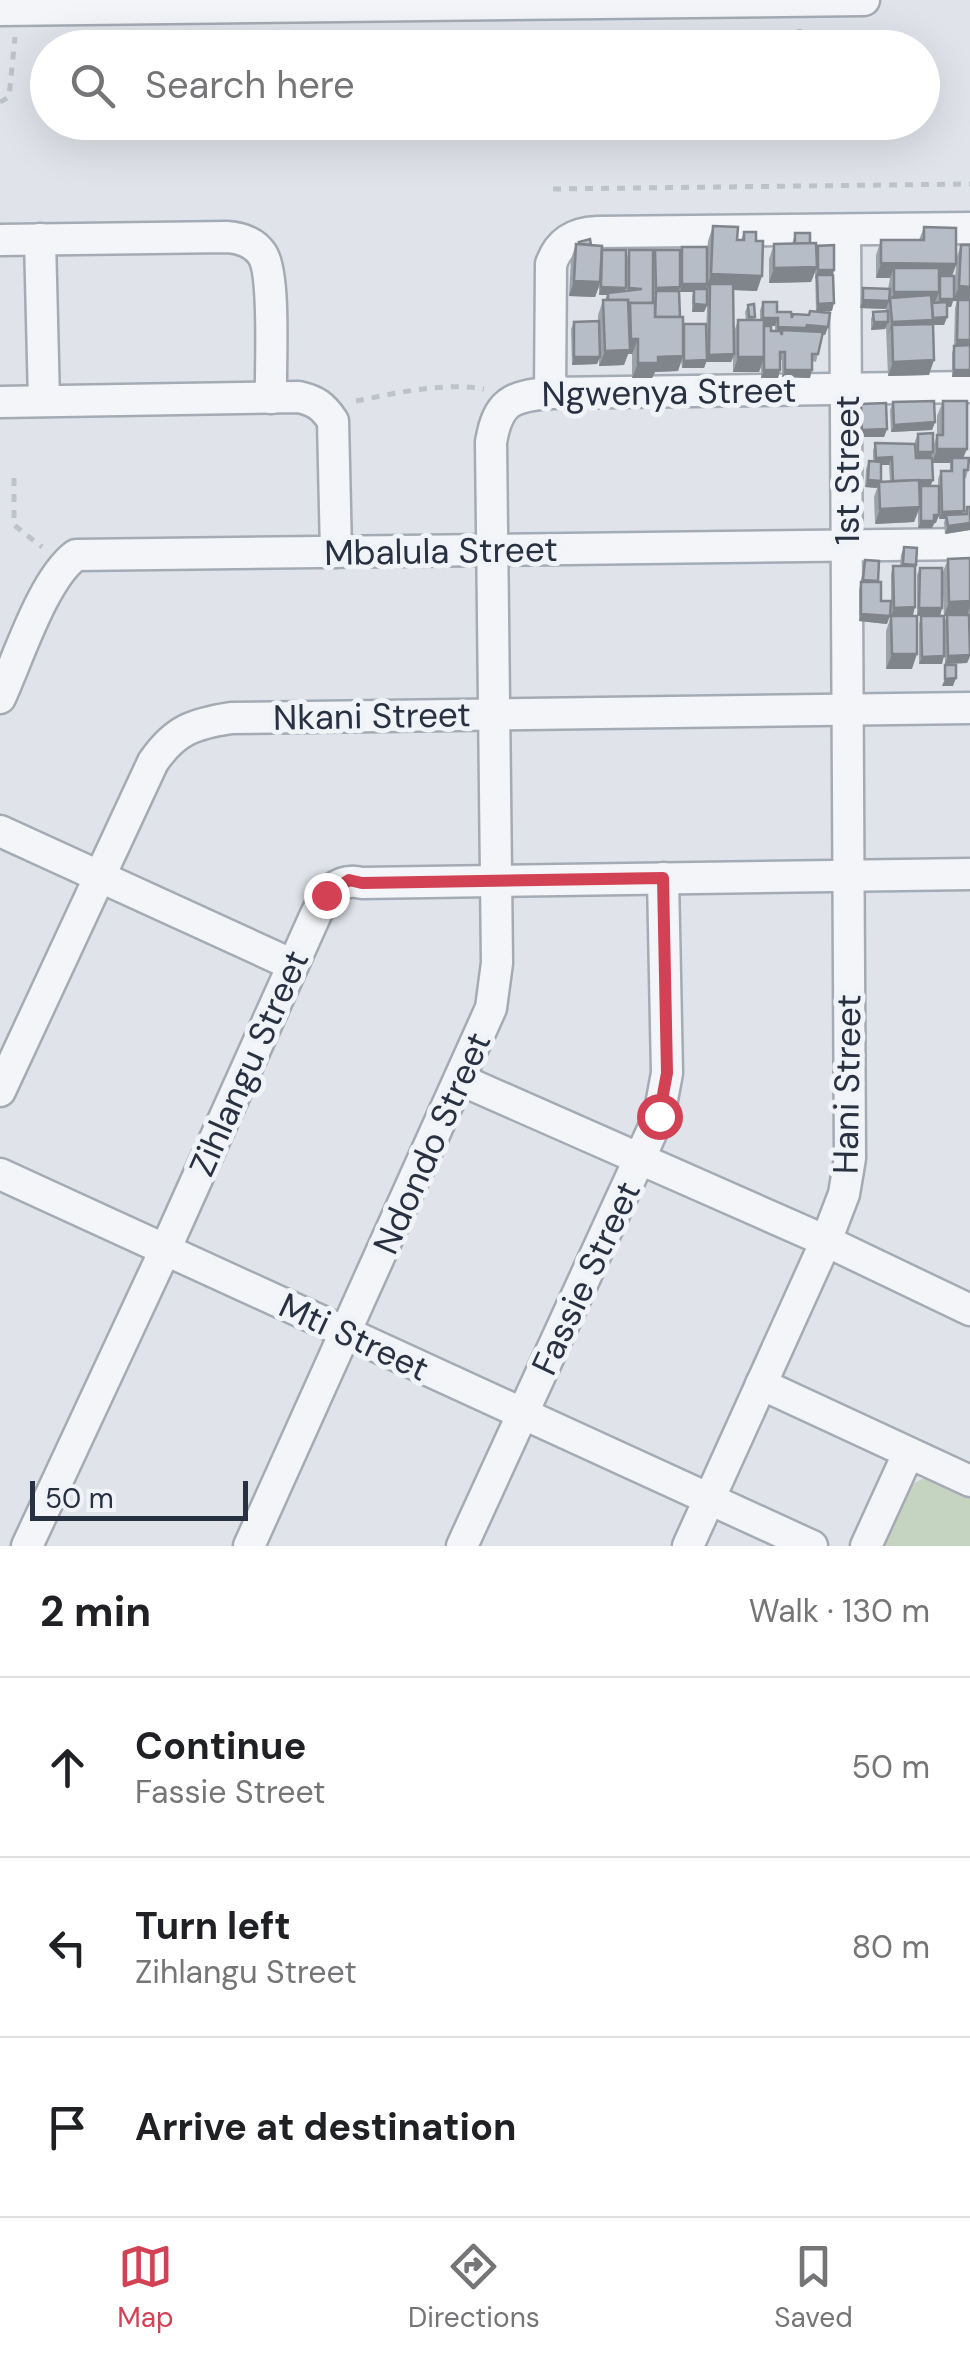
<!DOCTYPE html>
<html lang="en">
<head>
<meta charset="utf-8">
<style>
  body { margin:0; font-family:"DM Sans",sans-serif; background:#f2f2f2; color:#202124 }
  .scale { position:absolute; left:30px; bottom:25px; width:218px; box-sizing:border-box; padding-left:10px; border:5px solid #283142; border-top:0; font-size:28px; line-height:35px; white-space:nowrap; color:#283142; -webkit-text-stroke:8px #f0f3f7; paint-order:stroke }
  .stop { position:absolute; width:30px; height:30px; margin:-22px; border:8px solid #d34154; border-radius:50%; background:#fff }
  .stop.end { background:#d34154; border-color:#fff; box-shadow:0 2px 10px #0008 }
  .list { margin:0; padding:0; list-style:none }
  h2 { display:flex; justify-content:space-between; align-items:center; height:130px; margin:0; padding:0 40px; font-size:42px }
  h2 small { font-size:32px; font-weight:400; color:#757577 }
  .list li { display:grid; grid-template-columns:65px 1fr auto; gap:30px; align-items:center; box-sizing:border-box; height:180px; padding:0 40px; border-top:2px solid #e0e0e0 }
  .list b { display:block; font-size:38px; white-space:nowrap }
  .list p { margin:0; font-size:32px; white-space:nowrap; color:#757577 }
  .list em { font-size:32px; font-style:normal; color:#757577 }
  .icon { flex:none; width:55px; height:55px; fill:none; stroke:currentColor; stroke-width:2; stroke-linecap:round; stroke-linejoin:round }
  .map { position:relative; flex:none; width:970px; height:1546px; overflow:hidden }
  .search { position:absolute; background:#fff; box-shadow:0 10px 40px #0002; left:30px; right:30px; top:30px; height:110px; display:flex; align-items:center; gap:25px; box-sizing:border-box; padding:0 35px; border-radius:55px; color:#757577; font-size:38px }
  .sheet { height:670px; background:#fff }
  nav { display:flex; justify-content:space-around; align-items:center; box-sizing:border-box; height:140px; border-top:2px solid #e0e0e0; background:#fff; font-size:28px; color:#757577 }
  nav a { display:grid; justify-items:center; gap:5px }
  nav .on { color:#d34154 }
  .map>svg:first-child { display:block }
</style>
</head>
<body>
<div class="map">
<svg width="970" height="1546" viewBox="0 0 970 1546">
  <rect width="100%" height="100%" fill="#e0e4ea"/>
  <polygon fill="#c5d4c1" points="922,1479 932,1479 970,1494 970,1546 878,1546 908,1486"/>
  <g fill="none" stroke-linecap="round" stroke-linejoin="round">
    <defs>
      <g id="street">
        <polyline points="0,10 864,0"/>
        <polyline points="40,239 44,401"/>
        <path d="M0,240L227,237C241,238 254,242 262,254C276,274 270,369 271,398"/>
        <path d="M550,393L551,264C559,242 573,233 597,232L970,228"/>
        <path d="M0,402L299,397C316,401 323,406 333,421L336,552"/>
        <path d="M0,698C18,659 43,579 76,555L970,544"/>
        <polyline points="0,831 293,965"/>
        <polyline points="461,1080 826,1241 970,1310"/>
        <path d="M0,1091L153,762C175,730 193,724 231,718L970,708"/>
        <polyline points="0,1174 812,1546"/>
        <polyline points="761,1384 970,1481"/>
        <path d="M27,1546L165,1250L316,914C326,894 337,877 362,883L970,874"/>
        <path d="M249,1546L491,1008L497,963L491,442C498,402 511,396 550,393L970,387"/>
        <polyline points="462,1546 659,1116 667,1073 663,878"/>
        <polyline points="688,1546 826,1241 844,1194 850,1158 845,230"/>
        <polyline points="866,1546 908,1454"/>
      </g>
    </defs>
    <use href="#street" stroke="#a5abb4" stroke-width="35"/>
    <g stroke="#bec2c9" stroke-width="5" stroke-dasharray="8 8" stroke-linecap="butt">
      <polyline points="799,29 800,48"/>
      <polyline points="665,30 667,48"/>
      <polyline points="412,32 413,48"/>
      <polyline points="284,34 285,48"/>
      <polyline points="149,35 149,48"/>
      <polyline points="538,48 538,31"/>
      <polyline points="0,102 9,97 15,37"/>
      <polyline points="320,122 320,128"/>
      <polyline points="553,189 970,184"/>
      <path d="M356,401C397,393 442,382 484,389"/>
      <polyline points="14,478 14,525 42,547"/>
    </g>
    <use href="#street" stroke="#f3f5f8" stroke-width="30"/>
  </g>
  <g fill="#9da3ab" fill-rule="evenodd">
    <path d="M713,226L737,240H741L744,232L757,291L733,290L734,332L738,320H746L745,312L748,305L755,317L754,320H760V310L763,302L777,312L792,318L808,315L810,311H816L815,271L811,282L769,283V259L774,244H792L795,233L816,250L818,246L834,270L833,275L832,311L819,312L828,327L825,335H822L816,362L812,361L810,378L782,377V360H780V370L778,378H761V367L759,372H733V358L731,362H706L704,368H682L681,361L678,371L655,372L652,378H632V354H628L624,365L599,366V358L597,364L572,365L571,329L574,322L598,321V315L603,300H605L607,295H599V287L595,297L569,296L571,259L576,244H578L579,242L602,250L626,288L624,291H627V258L629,250L653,299L655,295H653V258L655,250L680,253L682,247L707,254L708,241ZM680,289V292H693L692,297V312H704L707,306L706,338L683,326L680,317L679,291ZM764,326H775V331H771Z"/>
    <path d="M924,227L956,259L961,245L970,377H952V353L954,346L955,308L957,301H953L951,307H947V317L944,325H933L929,375L888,376L886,328L885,329L871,330V319L873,312L886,311V309L860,308L861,296L863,288L888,289L890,278H876V255L881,240H919ZM956,266L954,290L952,276Z"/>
    <path d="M943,401L968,470L966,478H964L963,514L967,507L970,530L945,534L944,523L945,519H939V516L932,528H918V511L914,522L875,524L874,497L877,488L865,487L866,469L869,461H873V451L875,443L915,456V441L918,434L933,447L937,435V416ZM932,463H950V471H941L938,479V486H930L933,480ZM881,465H889L890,482H880Z"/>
    <polygon points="893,402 935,422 932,430 891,432 890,410"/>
    <polygon points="861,404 887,429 884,437 859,437 859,411"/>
    <polygon points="904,547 915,567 913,615 891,615 891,574 893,566 900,566 901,555"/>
    <polygon points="970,558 970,656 967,663 945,664 944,623 947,616 945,616 942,664 919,664 919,624 921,616 927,616 917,616 917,575 920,568 942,608 940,616 944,616 942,574 948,559"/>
    <polygon points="865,560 877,582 887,624 859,621 859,590"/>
    <polygon points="891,616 912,669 886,669 886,631"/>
  </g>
  <g fill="#80848b">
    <polygon points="881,263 956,264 951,279 894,268 890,278 876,278"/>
    <polygon points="817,267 811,282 769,283 774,268"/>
    <polygon points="818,270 834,270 832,277 815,278"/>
    <polygon points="711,274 762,276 757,291 710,289 710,284 708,289 706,289"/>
    <polygon points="574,281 600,282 595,297 569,296"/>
    <polygon points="682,284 707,284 704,292 680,292"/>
    <polygon points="959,286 970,287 970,302 953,301 951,307 937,307 940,299 954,299"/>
    <polygon points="601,287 626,288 623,295 599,295"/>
    <polygon points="680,287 678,295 656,291 653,295 656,288"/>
    <polygon points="894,292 939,292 933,307 891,300"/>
    <polygon points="863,300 889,301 886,309 860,308"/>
    <polygon points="834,303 832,311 816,312 818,304"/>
    <polygon points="694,304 707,305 704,312 692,312"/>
    <polygon points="947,317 944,325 892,325 887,337 892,322"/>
    <polygon points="763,318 778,318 775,326 760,325"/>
    <polygon points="874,322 888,322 885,329 871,330"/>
    <polygon points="807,325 828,327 825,335 805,333 775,335 778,327"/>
    <polygon points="631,339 638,339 632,354 628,354 624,365 599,366 605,351 627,351"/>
    <polygon points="957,340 970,340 970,348 954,348"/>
    <polygon points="734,354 731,362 706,362 709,355"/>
    <polygon points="683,356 678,371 655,372 652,378 632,378 638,363 658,357"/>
    <polygon points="574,357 600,357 597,364 572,365"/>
    <polygon points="738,357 764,357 759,372 733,372"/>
    <polygon points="707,360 704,368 682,368 684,361"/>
    <polygon points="934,360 929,375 888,376 893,362"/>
    <polygon points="764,370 780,370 778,378 761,378"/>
    <polygon points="785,370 812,370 810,378 782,377"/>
    <polygon points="954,370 970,370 970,377 952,377"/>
    <polygon points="935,422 932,430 891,432 894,425"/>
    <polygon points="887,429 884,437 859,437 862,430"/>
    <polygon points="937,449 967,449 961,463 952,458 950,463 932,463"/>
    <polygon points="918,452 933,452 930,459 916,459"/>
    <polygon points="892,457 889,465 873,465 876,458"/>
    <polygon points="868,480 881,481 877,488 865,487"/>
    <polygon points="933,480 930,487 890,489 893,481"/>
    <polygon points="920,507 914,522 875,524 880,509"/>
    <polygon points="964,511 961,519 946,515 945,519 939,519 942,512"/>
    <polygon points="934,515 939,515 936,523 934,523 932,528 918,528 921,521"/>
    <polygon points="970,523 970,530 945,534 948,526"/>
    <polygon points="970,601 970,607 967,616 944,616 949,602"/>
    <polygon points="915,607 913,615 891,615 894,608"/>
    <polygon points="919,608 942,608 940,616 917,616"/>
    <polygon points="861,614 890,616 887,624 859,621"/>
    <polygon points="892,654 917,654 912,669 886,669"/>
    <polygon points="944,656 942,664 919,664 922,657"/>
    <polygon points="948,656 970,656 967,663 945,664"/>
    <polygon points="956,678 953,686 942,686 945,679"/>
  </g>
  <g fill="#b7bdc7" stroke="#80848b" stroke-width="2.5">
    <polygon points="713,226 738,227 737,240 744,240 744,232 756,232 756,241 763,241 762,276 711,274"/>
    <polygon points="924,227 956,228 956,264 881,263 881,240 924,240"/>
    <polygon points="795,233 810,233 810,243 795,244"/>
    <polygon points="590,239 591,245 580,244 579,242"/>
    <polygon points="816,243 817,267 774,268 774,244"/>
    <polygon points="576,244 602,246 600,282 574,281"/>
    <polygon points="834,245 834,270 818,270 818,246"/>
    <polygon points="961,245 970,245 970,287 959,286"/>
    <rect x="682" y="247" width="25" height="37"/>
    <polygon points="602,250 626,250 626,288 601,287"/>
    <polygon points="629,250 653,250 653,303 630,303 628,306 628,300 608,300 608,293 642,289 629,288"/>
    <polygon points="655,250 680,250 680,287 656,288"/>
    <rect x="894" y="268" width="45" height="24"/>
    <polygon points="817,275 833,275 834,303 818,304"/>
    <rect x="940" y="276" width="14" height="23"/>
    <polygon points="710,284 733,284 734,354 709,355"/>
    <polygon points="863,288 890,289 889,301 863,300"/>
    <polygon points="694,289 707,289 707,305 694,304"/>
    <polygon points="656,291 679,291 680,317 655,317"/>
    <polygon points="931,295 933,320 892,322 890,298"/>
    <polygon points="603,300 628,300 630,350 605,351"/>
    <polygon points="958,300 970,300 970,340 957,340"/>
    <polygon points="763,302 777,302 777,312 791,312 792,318 793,314 809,315 810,311 830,313 828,327 807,325 806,328 778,327 778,318 763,318"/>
    <polygon points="947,302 947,317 933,318 932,303"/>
    <polygon points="630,303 655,303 655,317 683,317 683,356 658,357 658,363 638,363 638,339 631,339"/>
    <polygon points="754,304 755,317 749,317 748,305"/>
    <polygon points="888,311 888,322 874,322 873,312"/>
    <rect x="738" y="320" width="26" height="37"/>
    <polygon points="599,321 600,357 574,357 574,322"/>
    <polygon points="684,324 706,324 707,360 684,361"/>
    <polygon points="933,324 934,360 893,362 892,325"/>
    <polygon points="764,326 771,326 771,331 780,331 782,335 782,330 823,332 818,354 812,354 812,370 785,370 785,352 780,352 780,370 764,370"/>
    <polygon points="970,345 970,370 954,370 954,346"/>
    <polygon points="934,401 935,422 894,425 893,402"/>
    <polygon points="943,401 967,401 967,449 937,449 937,435 943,435"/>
    <polygon points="886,403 887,429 862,430 861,404"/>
    <polygon points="933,433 933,452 918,452 918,434"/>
    <polygon points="875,443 915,444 916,458 932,458 933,480 893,481 892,457 876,458"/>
    <polygon points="952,458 969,458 968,470 964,470 964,511 942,512 941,471 952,471"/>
    <polygon points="869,461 881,462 881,481 868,480"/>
    <polygon points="919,480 920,507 880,509 879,482"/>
    <polygon points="921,486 939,486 939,515 934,515 934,521 921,521"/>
    <polygon points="967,507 970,507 970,523 948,526 946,515 967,514"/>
    <polygon points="904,547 917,548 916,565 903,564"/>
    <polygon points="970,558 970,601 949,602 948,559"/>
    <polygon points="865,560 879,561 878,581 863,580"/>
    <polygon points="893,566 915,566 915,607 894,608"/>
    <polygon points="920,568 942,568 942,608 919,608"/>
    <polygon points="861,582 881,582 881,601 891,601 890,616 861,614"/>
    <polygon points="947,615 969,615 970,655 948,656"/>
    <polygon points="891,616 917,616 917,654 892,654"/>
    <polygon points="921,616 944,616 944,656 922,657"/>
    <polygon points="945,665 956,665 956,678 945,679"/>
  </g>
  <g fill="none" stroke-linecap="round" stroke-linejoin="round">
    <polyline stroke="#d34154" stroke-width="12" points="326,895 349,880 362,883 663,878 667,1073 659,1116"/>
  </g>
  <g text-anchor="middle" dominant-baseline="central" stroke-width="10" stroke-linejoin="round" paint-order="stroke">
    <g font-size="35" fill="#283142" stroke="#f0f3f7">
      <text transform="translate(669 392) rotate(-1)">Ngwenya Street</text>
      <text transform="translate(847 470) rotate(-90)">1st Street</text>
      <text transform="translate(441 551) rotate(-1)">Mbalula Street</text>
      <text transform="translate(372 716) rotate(-1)">Nkani Street</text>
      <text transform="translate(249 1063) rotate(-66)">Zihlangu Street</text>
      <text transform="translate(847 1084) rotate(-89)">Hani Street</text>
      <text transform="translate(432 1143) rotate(-66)">Ndondo Street</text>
      <text transform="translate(586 1278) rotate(-65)">Fassie Street</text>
      <text transform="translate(354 1337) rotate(25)">Mti Street</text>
    </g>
  </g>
</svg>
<div class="scale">50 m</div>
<div class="stop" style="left:659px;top:1116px"></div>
<div class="stop end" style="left:326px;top:895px"></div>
<div class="search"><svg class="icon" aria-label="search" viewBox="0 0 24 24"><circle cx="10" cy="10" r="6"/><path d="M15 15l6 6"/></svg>Search here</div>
</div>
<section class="sheet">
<h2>2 min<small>Walk · 130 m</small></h2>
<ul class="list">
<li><svg class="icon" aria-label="ahead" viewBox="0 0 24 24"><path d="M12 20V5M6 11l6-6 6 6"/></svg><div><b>Continue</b><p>Fassie Street</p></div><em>50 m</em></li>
<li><svg class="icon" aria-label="left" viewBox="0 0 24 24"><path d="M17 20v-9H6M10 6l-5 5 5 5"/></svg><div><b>Turn left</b><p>Zihlangu Street</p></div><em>80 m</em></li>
<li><svg class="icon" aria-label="arrive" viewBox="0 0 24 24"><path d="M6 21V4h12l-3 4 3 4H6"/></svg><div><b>Arrive at destination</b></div></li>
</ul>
</section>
<nav>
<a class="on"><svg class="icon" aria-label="map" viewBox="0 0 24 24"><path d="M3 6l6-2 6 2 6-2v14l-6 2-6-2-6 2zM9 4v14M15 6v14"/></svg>Map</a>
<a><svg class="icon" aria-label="directions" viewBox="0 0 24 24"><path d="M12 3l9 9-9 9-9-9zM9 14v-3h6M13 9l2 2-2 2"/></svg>Directions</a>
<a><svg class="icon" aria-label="saved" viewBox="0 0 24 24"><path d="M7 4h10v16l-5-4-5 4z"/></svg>Saved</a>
</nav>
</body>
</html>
